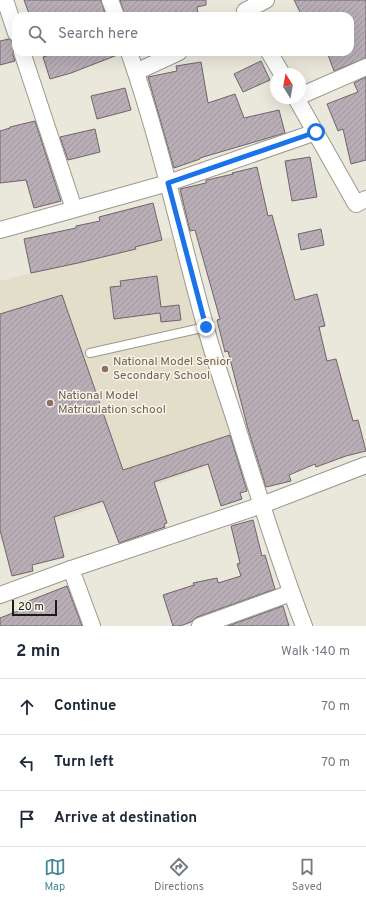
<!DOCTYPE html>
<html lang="en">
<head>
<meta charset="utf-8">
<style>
  body { margin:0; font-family:Overpass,sans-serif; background:#f2f2f3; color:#1f2937 }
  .compass { position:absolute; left:270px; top:68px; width:36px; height:36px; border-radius:50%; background:#fff; box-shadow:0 4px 16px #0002; rotate:349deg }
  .scale { position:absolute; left:12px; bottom:10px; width:45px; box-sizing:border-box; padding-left:4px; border:2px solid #1d1c17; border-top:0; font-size:11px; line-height:14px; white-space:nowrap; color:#1d1c17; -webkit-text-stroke:3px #f7f4e8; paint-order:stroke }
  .stop { position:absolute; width:12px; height:12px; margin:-9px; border:3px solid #1a73e8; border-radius:50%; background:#fff }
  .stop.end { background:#1a73e8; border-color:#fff; box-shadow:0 1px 4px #0008 }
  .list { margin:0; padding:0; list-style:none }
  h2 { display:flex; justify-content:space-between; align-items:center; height:52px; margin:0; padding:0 16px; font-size:17px }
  h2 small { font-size:13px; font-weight:400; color:#747a83 }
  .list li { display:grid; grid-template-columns:26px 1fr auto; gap:12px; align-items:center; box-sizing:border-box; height:56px; padding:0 16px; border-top:1px solid #e0e1e3 }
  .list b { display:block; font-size:15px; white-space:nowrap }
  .list em { font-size:13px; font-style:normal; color:#747a83 }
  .icon { flex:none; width:22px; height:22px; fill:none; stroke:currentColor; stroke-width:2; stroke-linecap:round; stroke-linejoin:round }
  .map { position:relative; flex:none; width:366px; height:626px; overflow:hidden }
  .search { position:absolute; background:#fff; box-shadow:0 4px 16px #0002; left:12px; right:12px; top:12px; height:44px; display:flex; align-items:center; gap:10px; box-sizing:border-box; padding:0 14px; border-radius:12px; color:#747a83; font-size:15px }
  .sheet { height:220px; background:#fff }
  nav { display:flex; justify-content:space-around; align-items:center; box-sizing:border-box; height:56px; border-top:1px solid #e0e1e3; background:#fff; font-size:11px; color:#747a83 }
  nav a { display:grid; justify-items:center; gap:2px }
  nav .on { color:#458799 }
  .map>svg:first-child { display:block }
</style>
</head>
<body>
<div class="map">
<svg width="366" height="626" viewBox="0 0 366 626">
  <defs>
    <pattern id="building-hatch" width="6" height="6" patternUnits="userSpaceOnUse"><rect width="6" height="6" fill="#b9aeb6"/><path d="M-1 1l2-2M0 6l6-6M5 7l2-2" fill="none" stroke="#9f959c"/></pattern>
  </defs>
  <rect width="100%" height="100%" fill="#eae7db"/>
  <polygon fill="#e3deca" points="172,237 236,456 0,541 0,281"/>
  <g fill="url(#building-hatch)" stroke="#6e646b">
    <polygon points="24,0 101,0 106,16 30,16"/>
    <polygon points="120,0 206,0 206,5 197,7 198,16 179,16 178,12 159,16 125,16"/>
    <polygon points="294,0 366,0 366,58 334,71 327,52 350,52 350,16 302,16"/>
    <polygon points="9,39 13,42 14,47 13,55 15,61 0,65 0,41"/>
    <polygon points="60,52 120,52 120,54 71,73 50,79 43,57"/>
    <polygon points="261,61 270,80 243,92 234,74"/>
    <polygon points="201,62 208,103 235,94 244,118 279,110 285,133 200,158 200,159 174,168 148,77 177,71 176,66"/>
    <polygon points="366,77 366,160 351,164 343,129 338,131 327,104 358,92 354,83"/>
    <polygon points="125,88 131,110 97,119 91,96"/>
    <polygon points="35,121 61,201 34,208 26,180 0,183 0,131 10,128 10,127"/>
    <polygon points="95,129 100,152 68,160 60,137"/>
    <polygon points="310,157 317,197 292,201 285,161"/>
    <polygon points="257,167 268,216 272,215 295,300 317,294 325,326 319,327 327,361 336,359 353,421 358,420 366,451 346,456 316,467 315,464 289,475 291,481 266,487 248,429 228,351 225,352 217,320 220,319 195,230 190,231 180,189 206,183 206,180 207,180 233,174 232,173"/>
    <polygon points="153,203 162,240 135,247 136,249 78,263 31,273 24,239 76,228 76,226 100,221 99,217"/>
    <polygon points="321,229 324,245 301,250 298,234"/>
    <polygon points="157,276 161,307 179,305 181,320 161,322 160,313 114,319 110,287 121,286 120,281"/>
    <polygon points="62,295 123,470 230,435 247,491 240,493 242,499 221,506 208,464 154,482 167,523 164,524 165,527 119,543 103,501 54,517 64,557 32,565 33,571 12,576 0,530 0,314"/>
    <polygon points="253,520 262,556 265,555 275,589 197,617 191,622 180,626 173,626 163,595 194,585 193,583 217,578 218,583 241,576 237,564 240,563 231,526"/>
    <polygon points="67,586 82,626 0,626 0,618 23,609 21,604"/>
    <polygon points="283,606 289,626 228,626"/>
  </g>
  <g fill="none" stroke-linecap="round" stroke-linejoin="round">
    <defs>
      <polyline id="service" points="90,353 206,327"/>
      <g id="minor">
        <polyline points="5,0 16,33"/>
        <polyline points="110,0 116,16"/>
        <polyline points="245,11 266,0"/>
        <polyline points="22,52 74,209"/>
        <path d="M129,52C160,141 180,234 205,325C216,366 231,406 243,446C262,506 281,567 304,626"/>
        <polyline points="269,52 282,74"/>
        <polyline points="136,72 179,52"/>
        <polyline points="300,96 366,67"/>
        <polyline points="296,98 356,204 366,199"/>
        <polyline points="0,230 168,183 316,132"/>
        <polyline points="71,569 92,626"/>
        <polyline points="0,595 71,569 262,505 366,465"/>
        <polyline points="200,626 291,593"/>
      </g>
    </defs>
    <use href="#service" stroke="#9b998d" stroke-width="10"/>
    <use href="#minor" stroke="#9b998d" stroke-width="18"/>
    <use href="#service" stroke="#fff" stroke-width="8"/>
    <use href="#minor" stroke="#fff" stroke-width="16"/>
  </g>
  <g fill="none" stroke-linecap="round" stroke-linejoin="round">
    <polyline stroke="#1a73e8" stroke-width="5" points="206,327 168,183 316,132"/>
  </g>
  <g fill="#8d6e63" stroke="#f7f4e8" stroke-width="1.5">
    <circle cx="105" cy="369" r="4"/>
    <circle cx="50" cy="403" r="4"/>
  </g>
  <g text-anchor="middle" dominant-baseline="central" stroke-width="3" stroke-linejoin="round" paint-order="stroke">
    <g font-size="12" fill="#785e54" stroke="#f7f4e8" text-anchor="start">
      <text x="113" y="362">National Model Senior<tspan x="113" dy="14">Secondary School</tspan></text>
      <text x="58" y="396">National Model<tspan x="58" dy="14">Matriculation school</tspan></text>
    </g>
  </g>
</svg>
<svg class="compass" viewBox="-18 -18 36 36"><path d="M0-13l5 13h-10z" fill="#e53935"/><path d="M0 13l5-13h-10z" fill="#747a83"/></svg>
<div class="scale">20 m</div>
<div class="stop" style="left:316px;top:132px"></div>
<div class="stop end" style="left:206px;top:327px"></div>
<div class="search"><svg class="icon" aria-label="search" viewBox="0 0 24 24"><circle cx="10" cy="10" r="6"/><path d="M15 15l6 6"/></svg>Search here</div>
</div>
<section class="sheet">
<h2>2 min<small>Walk · 140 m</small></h2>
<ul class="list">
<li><svg class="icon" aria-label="ahead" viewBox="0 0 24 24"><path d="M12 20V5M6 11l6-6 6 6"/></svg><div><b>Continue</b></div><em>70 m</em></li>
<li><svg class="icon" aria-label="left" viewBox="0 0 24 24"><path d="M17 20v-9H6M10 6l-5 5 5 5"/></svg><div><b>Turn left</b></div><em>70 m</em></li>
<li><svg class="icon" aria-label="arrive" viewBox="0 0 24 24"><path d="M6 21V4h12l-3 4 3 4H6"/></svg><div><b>Arrive at destination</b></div></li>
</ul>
</section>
<nav>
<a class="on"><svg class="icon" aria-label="map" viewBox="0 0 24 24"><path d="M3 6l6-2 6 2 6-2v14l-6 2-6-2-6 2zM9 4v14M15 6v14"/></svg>Map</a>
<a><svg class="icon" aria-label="directions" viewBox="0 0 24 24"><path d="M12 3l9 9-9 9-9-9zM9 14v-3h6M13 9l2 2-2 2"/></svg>Directions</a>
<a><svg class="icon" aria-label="saved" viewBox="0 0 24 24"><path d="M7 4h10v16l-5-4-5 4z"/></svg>Saved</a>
</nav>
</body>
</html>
